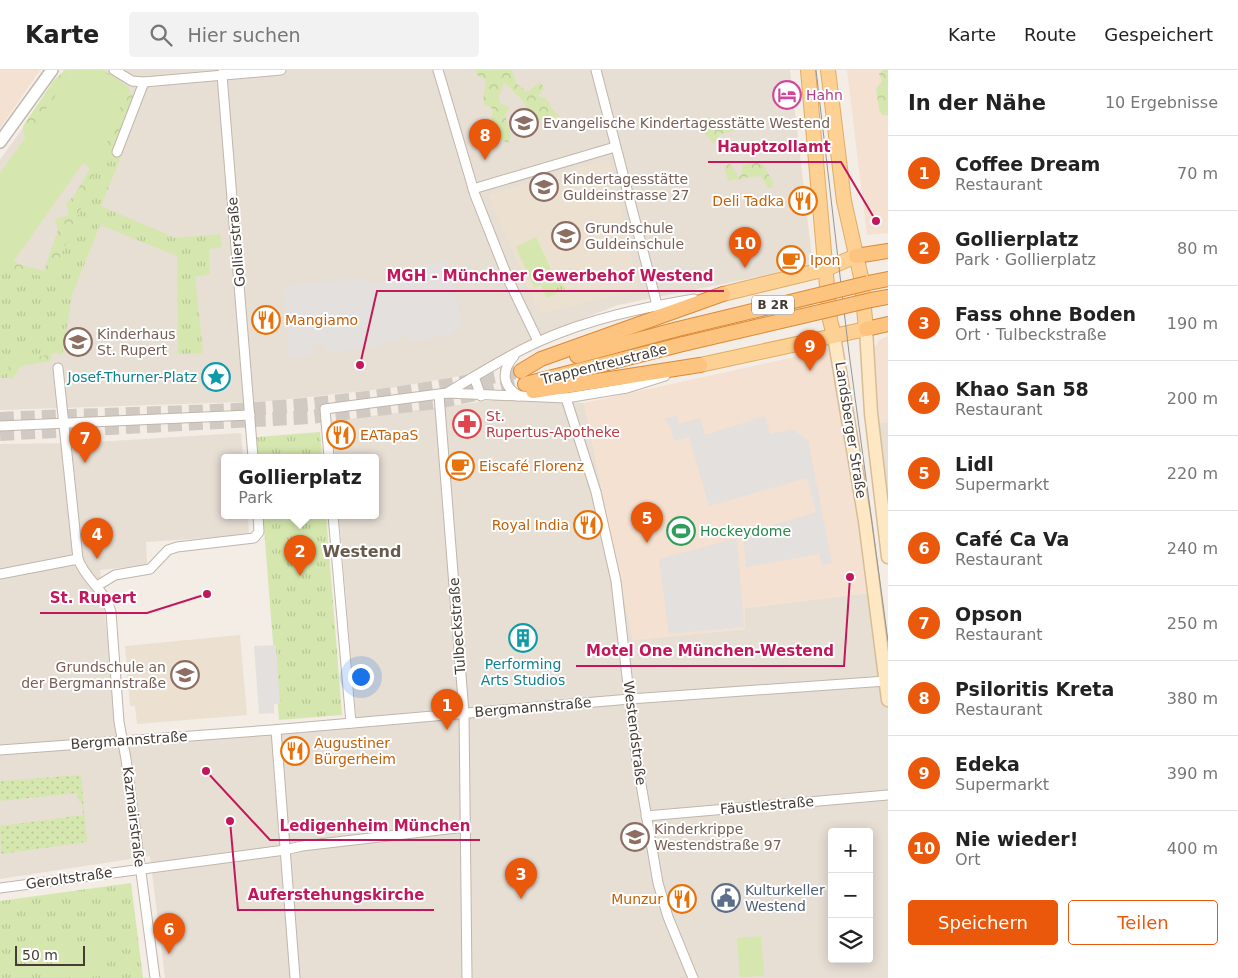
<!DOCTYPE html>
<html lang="de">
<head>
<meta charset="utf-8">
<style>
  body { margin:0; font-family:"DejaVu Sans",sans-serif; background:#f2f2f2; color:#222 }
  .controls { position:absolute; right:15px; bottom:15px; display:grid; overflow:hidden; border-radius:5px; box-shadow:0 2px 12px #0003 }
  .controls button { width:45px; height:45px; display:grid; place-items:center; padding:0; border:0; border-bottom:1px solid #e0e0e0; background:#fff; color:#222; font:25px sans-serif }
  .scale { position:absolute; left:15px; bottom:12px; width:70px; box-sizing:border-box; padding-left:5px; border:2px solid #453d35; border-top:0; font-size:14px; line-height:18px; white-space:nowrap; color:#453d35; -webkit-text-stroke:4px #fff; paint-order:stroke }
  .you { position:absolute; left:360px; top:606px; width:18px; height:18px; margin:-12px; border:4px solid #fff; border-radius:50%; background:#1a73e8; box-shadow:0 0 0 8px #1a73e833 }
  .badge { display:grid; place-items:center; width:32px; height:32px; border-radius:50%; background:#ea580c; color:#fff; font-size:16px; font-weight:700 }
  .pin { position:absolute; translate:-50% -41px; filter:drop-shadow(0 1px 2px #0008) }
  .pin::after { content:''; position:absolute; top:26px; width:18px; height:15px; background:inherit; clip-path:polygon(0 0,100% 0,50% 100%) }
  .popup { position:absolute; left:221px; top:384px; width:158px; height:65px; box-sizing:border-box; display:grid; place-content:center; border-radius:5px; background:#fff; filter:drop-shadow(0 1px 4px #0005); font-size:16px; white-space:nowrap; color:#767676 }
  .popup b { font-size:19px; color:#222 }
  .popup::after { content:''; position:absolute; left:50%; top:100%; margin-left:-10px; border:10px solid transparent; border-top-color:#fff }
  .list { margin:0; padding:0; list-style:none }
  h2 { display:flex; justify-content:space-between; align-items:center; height:65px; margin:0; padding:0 20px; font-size:21px }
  h2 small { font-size:16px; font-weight:400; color:#767676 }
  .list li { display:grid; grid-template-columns:32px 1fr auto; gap:15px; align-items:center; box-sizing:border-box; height:75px; padding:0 20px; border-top:1px solid #e0e0e0 }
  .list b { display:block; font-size:19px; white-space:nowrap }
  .list p { margin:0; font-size:16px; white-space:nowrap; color:#767676 }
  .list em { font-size:16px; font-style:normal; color:#767676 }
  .actions { display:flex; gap:10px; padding:15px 20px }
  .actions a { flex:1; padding:11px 0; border:1px solid #ea580c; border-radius:5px; text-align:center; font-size:18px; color:#ea580c }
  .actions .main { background:#ea580c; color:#fff }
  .icon { flex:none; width:28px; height:28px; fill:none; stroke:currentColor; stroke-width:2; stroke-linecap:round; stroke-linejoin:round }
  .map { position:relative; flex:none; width:888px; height:908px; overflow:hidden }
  header { display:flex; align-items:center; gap:30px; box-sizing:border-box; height:70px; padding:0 25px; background:#fff; border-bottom:1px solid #e0e0e0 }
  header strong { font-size:24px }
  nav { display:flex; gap:28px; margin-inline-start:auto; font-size:18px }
  .search { width:350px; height:45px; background:#f2f2f2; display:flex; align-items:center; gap:12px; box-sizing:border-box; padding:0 18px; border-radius:5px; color:#767676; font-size:19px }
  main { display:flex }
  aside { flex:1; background:#fff }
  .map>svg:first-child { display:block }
</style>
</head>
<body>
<header>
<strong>Karte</strong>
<div class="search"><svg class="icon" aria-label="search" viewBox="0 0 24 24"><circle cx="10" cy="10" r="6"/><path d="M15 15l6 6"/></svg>Hier suchen</div>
<nav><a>Karte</a><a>Route</a><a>Gespeichert</a></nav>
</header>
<main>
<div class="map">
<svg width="888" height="908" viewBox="0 0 888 908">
  <defs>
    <pattern id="grass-dots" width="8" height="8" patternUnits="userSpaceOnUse" patternTransform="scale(1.25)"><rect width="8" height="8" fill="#d5e7ae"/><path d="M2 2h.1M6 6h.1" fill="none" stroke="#b8c796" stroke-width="1.8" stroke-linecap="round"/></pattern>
    <pattern id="forest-crowns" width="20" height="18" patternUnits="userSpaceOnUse" patternTransform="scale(1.25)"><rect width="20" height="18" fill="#d5e7ae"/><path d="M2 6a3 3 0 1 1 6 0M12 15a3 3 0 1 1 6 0" fill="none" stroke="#b8c796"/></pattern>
    <pattern id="park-tufts" width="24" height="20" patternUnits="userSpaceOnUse" patternTransform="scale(1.25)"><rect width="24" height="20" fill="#d5e7ae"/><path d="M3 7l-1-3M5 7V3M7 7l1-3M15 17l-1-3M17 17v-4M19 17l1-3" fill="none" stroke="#b8c796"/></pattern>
  </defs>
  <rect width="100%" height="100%" fill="#f3ede6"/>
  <g fill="#e7ded4" fill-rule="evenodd">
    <polygon points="64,0 790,0 813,196 618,235 546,263 465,305 390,318 271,331 0,340 0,90"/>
    <path d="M512,328L584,333L633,570L745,559V538L877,522L888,631V908H165L150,786L0,809V374L79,373L241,363L243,387H225V445H248L249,465L146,472L147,495L100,500L119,677L357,657L339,445H375V387H335L332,351ZM832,762H869V889H832Z"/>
    <polygon points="888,352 888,445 879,353"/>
  </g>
  <g fill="#f5e1d1">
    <polygon points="0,0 40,0 0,58"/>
    <polygon points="847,0 888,0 888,163 867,165"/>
    <polygon points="888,266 888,352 879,353 872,283 879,270"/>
    <polygon points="840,277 877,522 745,538 745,559 633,570 584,333"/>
  </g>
  <g fill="#ece0d0">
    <polygon points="609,89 639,220 539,244 488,125"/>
    <polygon points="240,565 247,645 137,654 135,636 130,636 125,576"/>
  </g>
  <polygon fill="url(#grass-dots)" points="81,705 87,772 1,784 0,756 83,745 82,732 79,732 77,723 0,731 0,711"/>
  <g fill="url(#forest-crowns)">
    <path d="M65,0H104L128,17L133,27C98,113 69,200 50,291L21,296L12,309L2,303L0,182L18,194L44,201L58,160L55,149L69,145L66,133L74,126L89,101L84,5L72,1L44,53L28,68L24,66L23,56L54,10Z"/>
    <path d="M475,0H511L517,14L527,22L540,12L544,18L538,26L546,28L552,39L560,46L539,50L538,61L531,57L525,33L504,12L499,27L500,33L510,38L505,45L511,66L508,73L501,70L490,56L493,39L484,34C482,24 487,16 485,9L478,6Z"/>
    <polygon points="883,0 888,0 888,45 882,45 879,39 876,19 882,11 879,4"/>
    <polygon points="710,47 722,50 722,58 727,57 727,52 730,50 736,56 735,61 720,64 714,74 699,57 703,49"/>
    <polygon points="761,91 773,112 772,118 768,118 761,106 742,108 740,110 735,109 731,111 728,110 724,97 727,95 731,94 739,107 742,104 742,95"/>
  </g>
  <g fill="url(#park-tufts)">
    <polygon points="104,78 121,87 101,136 175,168 220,164 222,177 209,179 210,204 195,207 203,283 178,284 177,186 100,155 72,225 62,285 55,283 9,294 7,308 0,308 0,194 10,200 51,208 86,127"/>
    <polygon points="559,206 565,219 547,228 541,215"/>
    <polygon points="320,362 322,387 258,387 257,367"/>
    <polygon points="263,445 326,445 342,645 279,650"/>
    <polygon points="131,813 143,908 0,908 0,831"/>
  </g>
  <g fill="#d5e7ae">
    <path d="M74,0C95,0 115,0 126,22L96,102L83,93L8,199L0,194V103Z"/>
    <polygon points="536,167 555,208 534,218 516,177"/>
    <polygon points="761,866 764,906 740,907 737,868"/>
    <polygon points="105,874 107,906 53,908 51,879"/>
  </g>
  <g fill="#e4e0de">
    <polygon points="446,189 463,255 459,256 453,264 410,272 409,265 402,266 402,269 383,272 383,276 326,283 325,275 313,276 314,284 289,288 287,254 295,252 295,243 286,244 284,216 362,209 376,215 386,213 396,203"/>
    <polygon points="677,345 679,354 700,348 705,365 765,346 770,364 792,359 808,370 832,493 822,495 819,484 746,497 743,464 816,442 807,408 709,436 689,367 674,371 670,356 664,349"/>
    <polygon points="737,468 744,557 669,564 659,489"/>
    <polygon points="276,575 280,634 274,634 274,643 259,644 254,576"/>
  </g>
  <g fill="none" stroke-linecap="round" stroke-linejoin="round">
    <g stroke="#d0cac3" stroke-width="14" stroke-dasharray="14 7" stroke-linecap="butt">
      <path d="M0,349C78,345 157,344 235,340C332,335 427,321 521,301"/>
      <polyline points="0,364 310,347 437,332 525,314"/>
    </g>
    <defs>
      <g id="minor">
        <polyline points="114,0 132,11 144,12 281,0"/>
        <polyline points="224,0 222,5 253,387"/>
        <polyline points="438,0 475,125 509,211 538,271"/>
        <polyline points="596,0 657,235"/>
        <polyline points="117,82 144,12"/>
        <polyline points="473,119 615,77"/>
        <path d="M514,286C501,301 502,316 519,326"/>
        <path d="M58,298L78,489C85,509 106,521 111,542L119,652L126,689L155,908"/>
        <polyline points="474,307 481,326"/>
        <path d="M447,323C477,305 508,285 540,271C589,249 641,238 694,229"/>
        <polyline points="439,325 464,643 467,908"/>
        <polyline points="566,328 596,422 616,511 636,685 658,813 668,847 693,908"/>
        <polyline points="0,356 250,345"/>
        <polyline points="329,387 325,339 447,323 566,328 627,318 665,306"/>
        <polyline points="333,445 351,653"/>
        <polyline points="0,504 78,489"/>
        <polyline points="97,516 115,505 150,499 168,480 177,477 254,468 259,462 258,445"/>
        <polyline points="276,660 295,908"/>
        <polyline points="0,680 272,660 630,629 886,611"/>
        <polyline points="646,746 888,725"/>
        <polyline points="0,818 285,780 302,776 465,757"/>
      </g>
      <polyline id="tertiary" points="0,72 52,0"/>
      <g id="secondary">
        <polyline points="866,259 871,343 888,487"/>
        <polyline points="834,266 865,451 888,630"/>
      </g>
      <g id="primary">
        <polyline points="808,0 830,250 834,266"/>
        <polyline points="723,224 826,199 856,186"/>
        <polyline points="700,295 866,259 861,207 844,131 828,0"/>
      </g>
      <g id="trunk">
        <polyline points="856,186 888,181"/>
        <polyline points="868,213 888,209"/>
        <polyline points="871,230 888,227"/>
        <polyline points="866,259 888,254"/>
        <polyline points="577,286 678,259"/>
        <polyline points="521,301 541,289 723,224"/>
        <polyline points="525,314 683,274"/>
        <polyline points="533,321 700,295"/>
      </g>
    </defs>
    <use href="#minor" stroke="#c1b6ab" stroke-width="11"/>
    <use href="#tertiary" stroke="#c1b6ab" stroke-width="14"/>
    <use href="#secondary" stroke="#d6bd98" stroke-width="15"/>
    <use href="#primary" stroke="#e2ac64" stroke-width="16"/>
    <use href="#trunk" stroke="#dc8936" stroke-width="16"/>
    <use href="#minor" stroke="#fff" stroke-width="9"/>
    <use href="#tertiary" stroke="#fff" stroke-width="11"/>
    <use href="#secondary" stroke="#fee8c4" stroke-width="12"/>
    <use href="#primary" stroke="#fdd194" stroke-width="14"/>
    <use href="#trunk" stroke="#fcc47e" stroke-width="14"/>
    <polyline stroke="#959595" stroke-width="1" points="816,0 849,283 888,571"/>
    <defs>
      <g id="trunk-bridge">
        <polyline points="678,259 868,213"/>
        <polyline points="683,274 871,230"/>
      </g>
    </defs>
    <use href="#trunk-bridge" stroke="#dc8936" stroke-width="16" stroke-linecap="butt"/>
    <use href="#trunk-bridge" stroke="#fcc47e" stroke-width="14"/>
  </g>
  <defs>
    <symbol id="hotel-ring" viewBox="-11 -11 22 22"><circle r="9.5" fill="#fff" stroke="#d1479c" stroke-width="1.5"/><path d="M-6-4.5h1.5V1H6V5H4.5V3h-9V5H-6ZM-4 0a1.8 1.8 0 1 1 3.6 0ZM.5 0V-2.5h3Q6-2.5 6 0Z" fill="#d1479c"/></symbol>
    <symbol id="school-ring" viewBox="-11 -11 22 22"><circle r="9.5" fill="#fff" stroke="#8d6e63" stroke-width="1.5"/><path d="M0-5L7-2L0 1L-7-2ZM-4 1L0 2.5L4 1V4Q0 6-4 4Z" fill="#8d6e63"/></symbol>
    <symbol id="restaurant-ring" viewBox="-11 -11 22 22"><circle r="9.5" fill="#fff" stroke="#e8710a" stroke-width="1.5"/><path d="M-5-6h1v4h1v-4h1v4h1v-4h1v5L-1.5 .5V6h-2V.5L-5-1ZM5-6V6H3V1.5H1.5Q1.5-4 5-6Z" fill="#e8710a"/></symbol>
    <symbol id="cafe-ring" viewBox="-11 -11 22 22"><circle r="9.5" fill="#fff" stroke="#e8710a" stroke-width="1.5"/><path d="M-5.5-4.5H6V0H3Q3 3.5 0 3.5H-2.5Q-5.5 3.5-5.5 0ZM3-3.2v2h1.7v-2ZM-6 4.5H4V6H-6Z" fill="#e8710a"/></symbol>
    <symbol id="sight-ring" viewBox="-11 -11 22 22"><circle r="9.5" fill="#fff" stroke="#0f9aa8" stroke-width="1.5"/><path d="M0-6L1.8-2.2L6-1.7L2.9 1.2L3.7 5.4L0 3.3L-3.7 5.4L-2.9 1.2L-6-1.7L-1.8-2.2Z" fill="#0f9aa8"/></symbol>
    <symbol id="pharmacy-ring" viewBox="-11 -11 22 22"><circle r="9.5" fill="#fff" stroke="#e0444e" stroke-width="1.5"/><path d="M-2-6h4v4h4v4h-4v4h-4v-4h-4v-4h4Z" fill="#e0444e"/></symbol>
    <symbol id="stadium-ring" viewBox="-11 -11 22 22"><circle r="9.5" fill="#fff" stroke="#2e9e5b" stroke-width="1.5"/><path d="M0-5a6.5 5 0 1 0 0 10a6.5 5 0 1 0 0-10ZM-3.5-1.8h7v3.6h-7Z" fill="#2e9e5b"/></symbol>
    <symbol id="building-ring" viewBox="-11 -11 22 22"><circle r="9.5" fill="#fff" stroke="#0f9aa8" stroke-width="1.5"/><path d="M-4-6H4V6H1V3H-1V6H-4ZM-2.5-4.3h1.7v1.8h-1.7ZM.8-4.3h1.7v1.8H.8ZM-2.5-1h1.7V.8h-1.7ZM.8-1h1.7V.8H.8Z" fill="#0f9aa8"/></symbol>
    <symbol id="civic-ring" viewBox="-11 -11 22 22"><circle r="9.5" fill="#fff" stroke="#5c6f8a" stroke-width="1.5"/><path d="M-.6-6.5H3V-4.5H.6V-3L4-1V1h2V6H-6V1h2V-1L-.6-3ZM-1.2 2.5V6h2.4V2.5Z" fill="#5c6f8a"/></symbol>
  </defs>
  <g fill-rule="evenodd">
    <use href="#hotel-ring" x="771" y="9" width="32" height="32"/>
    <use href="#school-ring" x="508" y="37" width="32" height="32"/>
    <use href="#school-ring" x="528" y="101" width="32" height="32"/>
    <use href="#restaurant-ring" x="787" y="115" width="32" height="32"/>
    <use href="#school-ring" x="550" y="150" width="32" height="32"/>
    <use href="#cafe-ring" x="775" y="174" width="32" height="32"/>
    <use href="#restaurant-ring" x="250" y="234" width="32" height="32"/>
    <use href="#school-ring" x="62" y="256" width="32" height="32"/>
    <use href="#sight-ring" x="200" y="291" width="32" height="32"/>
    <use href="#pharmacy-ring" x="451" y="338" width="32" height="32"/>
    <use href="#restaurant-ring" x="325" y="349" width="32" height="32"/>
    <use href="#cafe-ring" x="444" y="380" width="32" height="32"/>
    <use href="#restaurant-ring" x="572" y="439" width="32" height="32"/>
    <use href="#stadium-ring" x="665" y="445" width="32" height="32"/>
    <use href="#building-ring" x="507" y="552" width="32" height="32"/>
    <use href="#school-ring" x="169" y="589" width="32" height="32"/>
    <use href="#restaurant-ring" x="279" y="665" width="32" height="32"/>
    <use href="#school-ring" x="619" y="751" width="32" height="32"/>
    <use href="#civic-ring" x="710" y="812" width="32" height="32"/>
    <use href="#restaurant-ring" x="666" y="813" width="32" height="32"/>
  </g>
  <g text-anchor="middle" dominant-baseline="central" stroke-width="4" stroke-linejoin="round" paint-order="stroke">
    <rect fill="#fff" stroke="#7d7772" stroke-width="1" x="752" y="225.5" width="42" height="19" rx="4"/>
    <g font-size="12" font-weight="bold" fill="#453d35">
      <text x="773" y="235">B 2R</text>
    </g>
    <g font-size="14" fill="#b23c85" stroke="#fff" text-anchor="start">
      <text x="806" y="25">Hahn</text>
    </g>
    <g font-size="14" fill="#785e54" stroke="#fff" text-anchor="start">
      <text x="543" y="53">Evangelische Kindertagesstätte Westend</text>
      <text x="563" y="109">Kindertagesstätte<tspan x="563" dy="16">Guldeinstrasse 27</tspan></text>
      <text x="585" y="158">Grundschule<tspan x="585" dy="16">Guldeinschule</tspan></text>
      <text x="97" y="264">Kinderhaus<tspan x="97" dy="16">St. Rupert</tspan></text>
      <text x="166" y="597" text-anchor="end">Grundschule an<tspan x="166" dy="16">der Bergmannstraße</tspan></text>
      <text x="654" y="759">Kinderkrippe<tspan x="654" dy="16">Westendstraße 97</tspan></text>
    </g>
    <g font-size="14" fill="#c56008" stroke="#fff" text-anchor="start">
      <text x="784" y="131" text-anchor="end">Deli Tadka</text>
      <text x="810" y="190">Ipon</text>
      <text x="285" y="250">Mangiamo</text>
      <text x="360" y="365">EATapaS</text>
      <text x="479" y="396">Eiscafé Florenz</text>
      <text x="569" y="455" text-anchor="end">Royal India</text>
      <text x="314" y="673">Augustiner<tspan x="314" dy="16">Bürgerheim</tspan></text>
      <text x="663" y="829" text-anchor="end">Munzur</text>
    </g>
    <g font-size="14" fill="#453d35" stroke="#fff">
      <text transform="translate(236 172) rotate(-95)">Gollierstraße</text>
      <text transform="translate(604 294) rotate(-14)">Trappentreustraße</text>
      <text transform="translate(851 360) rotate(81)">Landsberger Straße</text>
      <text transform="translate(457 556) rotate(-94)">Tulbeckstraße</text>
      <text transform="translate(533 637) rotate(-5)">Bergmannstraße</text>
      <text transform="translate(635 663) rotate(83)">Westendstraße</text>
      <text transform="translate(129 670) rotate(-4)">Bergmannstraße</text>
      <text transform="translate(767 735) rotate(-5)">Fäustlestraße</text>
      <text transform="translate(134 747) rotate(83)">Kazmairstraße</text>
      <text transform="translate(69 808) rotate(-8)">Geroltstraße</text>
    </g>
    <g font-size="14" fill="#0d838f" stroke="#fff" text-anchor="end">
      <text x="197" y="307">Josef-Thurner-Platz</text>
      <text x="523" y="594" text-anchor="middle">Performing<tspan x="523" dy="16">Arts Studios</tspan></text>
    </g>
    <g font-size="14" fill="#be3a42" stroke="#fff" text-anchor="start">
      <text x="486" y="346">St.<tspan x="486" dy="16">Rupertus-Apotheke</tspan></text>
    </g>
    <g font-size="14" fill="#27864d" stroke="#fff" text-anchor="start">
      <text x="700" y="461">Hockeydome</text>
    </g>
    <g font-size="14" fill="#4e5e75" stroke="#fff" text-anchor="start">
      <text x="745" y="820">Kulturkeller<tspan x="745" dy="16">Westend</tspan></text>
    </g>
    <g font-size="16" font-weight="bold" fill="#68594c" stroke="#fff">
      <text x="362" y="481">Westend</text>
    </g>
  </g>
  <path fill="none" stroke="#c2185b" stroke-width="2" d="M876 151L841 92H708M360 295L377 221H724M207 524L147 543H40M850 507L844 596H576M206 701L270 770H480M230 751L238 840H434"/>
  <g fill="#c2185b" stroke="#fff" stroke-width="2">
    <circle cx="876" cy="151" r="5"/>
    <circle cx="360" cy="295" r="5"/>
    <circle cx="207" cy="524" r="5"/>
    <circle cx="850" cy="507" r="5"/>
    <circle cx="206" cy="701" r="5"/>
    <circle cx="230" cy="751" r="5"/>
  </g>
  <g font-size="15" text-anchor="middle" font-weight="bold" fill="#c2185b" stroke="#fff" stroke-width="4" stroke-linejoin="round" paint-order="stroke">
    <text x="774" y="82">Hauptzollamt</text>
    <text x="550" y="211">MGH - Münchner Gewerbehof Westend</text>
    <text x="93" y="533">St. Rupert</text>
    <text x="710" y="586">Motel One München-Westend</text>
    <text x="375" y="761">Ledigenheim München</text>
    <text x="336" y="830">Auferstehungskirche</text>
  </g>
</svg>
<div class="controls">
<button>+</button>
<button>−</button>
<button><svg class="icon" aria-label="layers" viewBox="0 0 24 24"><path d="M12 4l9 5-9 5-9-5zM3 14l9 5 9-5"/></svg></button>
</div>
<div class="scale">50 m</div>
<div class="you"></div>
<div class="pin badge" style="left:447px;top:660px">1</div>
<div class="pin badge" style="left:300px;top:506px">2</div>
<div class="popup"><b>Gollierplatz</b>Park</div>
<div class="pin badge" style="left:521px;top:829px">3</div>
<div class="pin badge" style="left:97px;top:489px">4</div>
<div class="pin badge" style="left:647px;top:473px">5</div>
<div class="pin badge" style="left:169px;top:884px">6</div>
<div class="pin badge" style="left:85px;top:393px">7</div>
<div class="pin badge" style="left:485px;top:90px">8</div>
<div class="pin badge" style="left:810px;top:301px">9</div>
<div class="pin badge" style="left:745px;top:198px">10</div>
</div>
<aside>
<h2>In der Nähe<small>10 Ergebnisse</small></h2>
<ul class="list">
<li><span class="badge">1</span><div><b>Coffee Dream</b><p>Restaurant</p></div><em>70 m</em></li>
<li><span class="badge">2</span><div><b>Gollierplatz</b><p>Park · Gollierplatz</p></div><em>80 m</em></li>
<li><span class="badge">3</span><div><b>Fass ohne Boden</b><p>Ort · Tulbeckstraße</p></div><em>190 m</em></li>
<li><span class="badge">4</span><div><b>Khao San 58</b><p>Restaurant</p></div><em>200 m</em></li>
<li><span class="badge">5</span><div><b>Lidl</b><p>Supermarkt</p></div><em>220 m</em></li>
<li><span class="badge">6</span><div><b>Café Ca Va</b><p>Restaurant</p></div><em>240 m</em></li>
<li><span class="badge">7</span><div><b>Opson</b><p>Restaurant</p></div><em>250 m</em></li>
<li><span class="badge">8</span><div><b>Psiloritis Kreta</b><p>Restaurant</p></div><em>380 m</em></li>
<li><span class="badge">9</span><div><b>Edeka</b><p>Supermarkt</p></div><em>390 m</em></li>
<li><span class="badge">10</span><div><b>Nie wieder!</b><p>Ort</p></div><em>400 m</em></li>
</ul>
<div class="actions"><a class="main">Speichern</a><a>Teilen</a></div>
</aside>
</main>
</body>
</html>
